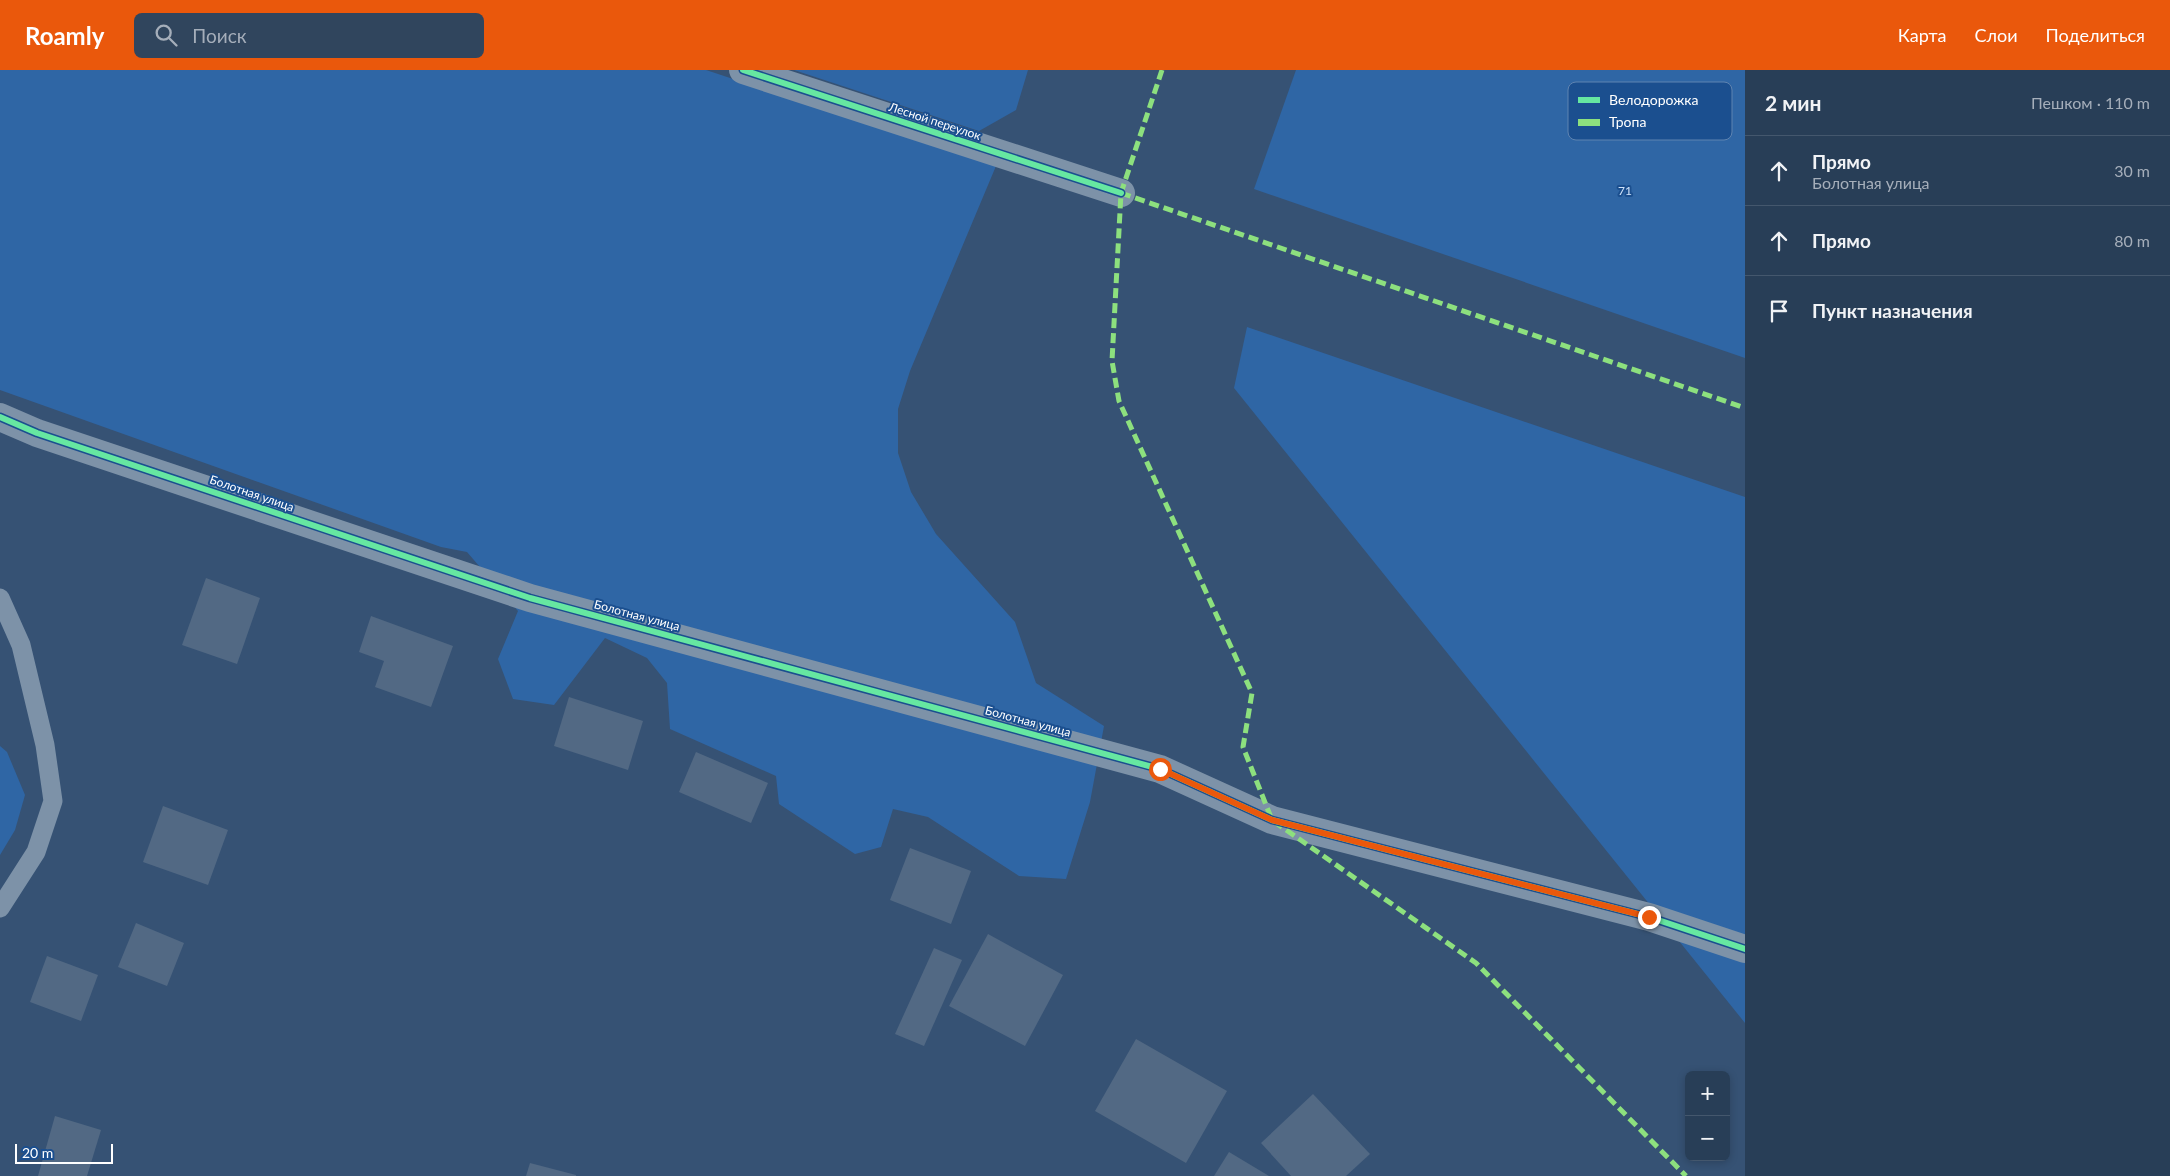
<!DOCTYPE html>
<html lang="ru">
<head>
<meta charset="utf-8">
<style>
  body { margin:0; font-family:Lato,sans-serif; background:#30455d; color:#f1f3f6 }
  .controls { position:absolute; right:15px; bottom:15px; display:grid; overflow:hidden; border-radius:8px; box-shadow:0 2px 8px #0003 }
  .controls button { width:45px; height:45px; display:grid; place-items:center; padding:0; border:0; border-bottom:1px solid #44576d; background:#283e57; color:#f1f3f6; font:25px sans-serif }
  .scale { position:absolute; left:15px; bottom:12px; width:98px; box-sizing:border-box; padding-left:5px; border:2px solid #fff; border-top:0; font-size:14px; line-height:18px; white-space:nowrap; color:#fff; -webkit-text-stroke:4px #1b4f8f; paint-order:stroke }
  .stop { position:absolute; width:15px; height:15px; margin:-11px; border:4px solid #ea580c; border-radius:50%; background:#fff }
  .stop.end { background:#ea580c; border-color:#fff; box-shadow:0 1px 5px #0008 }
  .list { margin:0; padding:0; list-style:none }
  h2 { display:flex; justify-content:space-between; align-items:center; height:65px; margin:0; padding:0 20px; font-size:21px }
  h2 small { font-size:16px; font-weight:400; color:#a5aeba }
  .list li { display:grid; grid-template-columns:32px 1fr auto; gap:15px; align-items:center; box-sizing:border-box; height:70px; padding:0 20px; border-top:1px solid #44576d }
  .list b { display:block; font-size:19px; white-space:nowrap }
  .list p { margin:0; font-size:16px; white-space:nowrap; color:#a5aeba }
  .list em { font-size:16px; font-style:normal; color:#a5aeba }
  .icon { flex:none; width:28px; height:28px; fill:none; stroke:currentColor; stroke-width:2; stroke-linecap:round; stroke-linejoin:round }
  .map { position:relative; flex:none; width:1745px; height:1106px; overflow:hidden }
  header { display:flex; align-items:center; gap:30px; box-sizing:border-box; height:70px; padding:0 25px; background:#ea580c; color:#fff }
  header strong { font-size:24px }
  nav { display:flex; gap:28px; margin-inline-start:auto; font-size:18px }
  .search { width:350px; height:45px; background:#30455d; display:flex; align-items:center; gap:12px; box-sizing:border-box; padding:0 18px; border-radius:8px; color:#a5aeba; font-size:19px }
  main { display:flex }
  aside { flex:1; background:#283e57 }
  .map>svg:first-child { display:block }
</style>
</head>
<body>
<header>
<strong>Roamly</strong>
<div class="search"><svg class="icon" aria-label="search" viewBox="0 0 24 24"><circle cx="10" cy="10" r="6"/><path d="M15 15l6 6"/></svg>Поиск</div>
<nav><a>Карта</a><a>Слои</a><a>Поделиться</a></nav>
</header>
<main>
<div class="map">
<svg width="1745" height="1106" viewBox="0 0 1745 1106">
  <rect width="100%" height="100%" fill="#365274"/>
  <g fill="#2f66a5">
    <polygon points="0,0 706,0 996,96 910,301 898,339 898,383 911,422 936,464 1015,552 1036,613 1104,656 1090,732 1066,809 1019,806 928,747 893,739 881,777 855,784 779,734 776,706 670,659 667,613 647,588 605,568 554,635 513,629 498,589 518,541 467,482 441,477 0,320"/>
    <polygon points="794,0 1028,0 1016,40 979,61"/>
    <polygon points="1296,0 1745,0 1745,288 1254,119"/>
    <polygon points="1247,257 1745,427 1745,953 1234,318"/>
    <polygon points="0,676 7,682 25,725 15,760 0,785"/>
  </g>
  <g fill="#526984">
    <polygon points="206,508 260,528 237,594 182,575"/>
    <polygon points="371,546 453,576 431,637 375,617 384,591 359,582"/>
    <polygon points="569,627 643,651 628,700 554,676"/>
    <polygon points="696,682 768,713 751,753 679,722"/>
    <polygon points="163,736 228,760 208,815 143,792"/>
    <polygon points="910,778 971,801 951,854 890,830"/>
    <polygon points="136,853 184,873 167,916 118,897"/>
    <polygon points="988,864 1063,905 1025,976 949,936"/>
    <polygon points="934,878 962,890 924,976 895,964"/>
    <polygon points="47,886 98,905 81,951 30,932"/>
    <polygon points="1136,969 1227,1021 1186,1093 1095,1041"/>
    <polygon points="1313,1024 1370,1084 1346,1106 1291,1106 1261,1073"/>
    <polygon points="55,1046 101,1060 87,1106 38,1106"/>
    <polygon points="1229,1082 1269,1106 1214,1106"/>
    <polygon points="530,1093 576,1105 576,1106 526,1106"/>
  </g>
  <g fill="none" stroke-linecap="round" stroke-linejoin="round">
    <polyline stroke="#7d92a8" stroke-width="19" points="0,528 21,575 45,675 53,731 36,782 0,838"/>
    <g stroke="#7d92a8" stroke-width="28">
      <polyline points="743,0 1121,123"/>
      <polyline points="0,347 37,363 530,528 1160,699 1272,750 1649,847 1745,879"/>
    </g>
    <g stroke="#8de07e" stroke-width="5" stroke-dasharray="10 5" stroke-linecap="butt">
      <polyline points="1162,0 1121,123 1112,291 1119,331 1252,623 1243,677 1272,750 1476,893 1686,1106"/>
      <polyline points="1121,123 1745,338"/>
    </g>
    <defs>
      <g id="cycleway">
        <polyline points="743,0 1121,123"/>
        <polyline points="0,347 37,363 530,528 1160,699 1272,750 1649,847 1745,879"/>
      </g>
    </defs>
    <use href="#cycleway" stroke="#1b4f8f" stroke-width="9"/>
    <use href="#cycleway" stroke="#66e7a1" stroke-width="6"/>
  </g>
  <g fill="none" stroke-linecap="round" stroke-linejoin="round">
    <polyline stroke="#ea580c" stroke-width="6" points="1160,699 1272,750 1649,847"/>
  </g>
  <g text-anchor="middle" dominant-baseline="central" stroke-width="4" stroke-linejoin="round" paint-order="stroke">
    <g font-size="12" fill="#fff" stroke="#1b4f8f">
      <text transform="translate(935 51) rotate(18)">Лесной переулок</text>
      <text transform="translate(252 423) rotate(19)">Болотная улица</text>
      <text transform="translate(637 545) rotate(15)">Болотная улица</text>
      <text transform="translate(1028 651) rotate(15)">Болотная улица</text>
    </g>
    <g font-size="12" fill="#cfe3fa" stroke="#1b4f8f">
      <text x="1625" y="120">71</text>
    </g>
  </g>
  <rect x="1568" y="12" width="164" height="58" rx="8" fill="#1b4f8f" stroke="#5f84b1" stroke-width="1"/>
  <rect x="1578" y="27" width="22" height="6" fill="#66e7a1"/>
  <rect x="1578" y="49" width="22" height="7" fill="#8de07e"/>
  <g font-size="14" fill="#fff">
    <text x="1609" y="35">Велодорожка</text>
    <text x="1609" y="57">Тропа</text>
  </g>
</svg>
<div class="controls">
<button>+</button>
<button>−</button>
</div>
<div class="scale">20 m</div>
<div class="stop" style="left:1160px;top:699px"></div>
<div class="stop end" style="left:1649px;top:847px"></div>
</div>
<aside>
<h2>2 мин<small>Пешком · 110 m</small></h2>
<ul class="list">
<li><svg class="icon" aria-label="ahead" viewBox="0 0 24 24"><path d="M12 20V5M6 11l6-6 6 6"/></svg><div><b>Прямо</b><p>Болотная улица</p></div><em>30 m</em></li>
<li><svg class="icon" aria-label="ahead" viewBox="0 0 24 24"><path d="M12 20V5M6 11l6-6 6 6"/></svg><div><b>Прямо</b></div><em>80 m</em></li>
<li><svg class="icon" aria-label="arrive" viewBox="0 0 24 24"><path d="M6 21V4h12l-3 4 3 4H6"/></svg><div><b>Пункт назначения</b></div></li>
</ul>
</aside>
</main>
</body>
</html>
